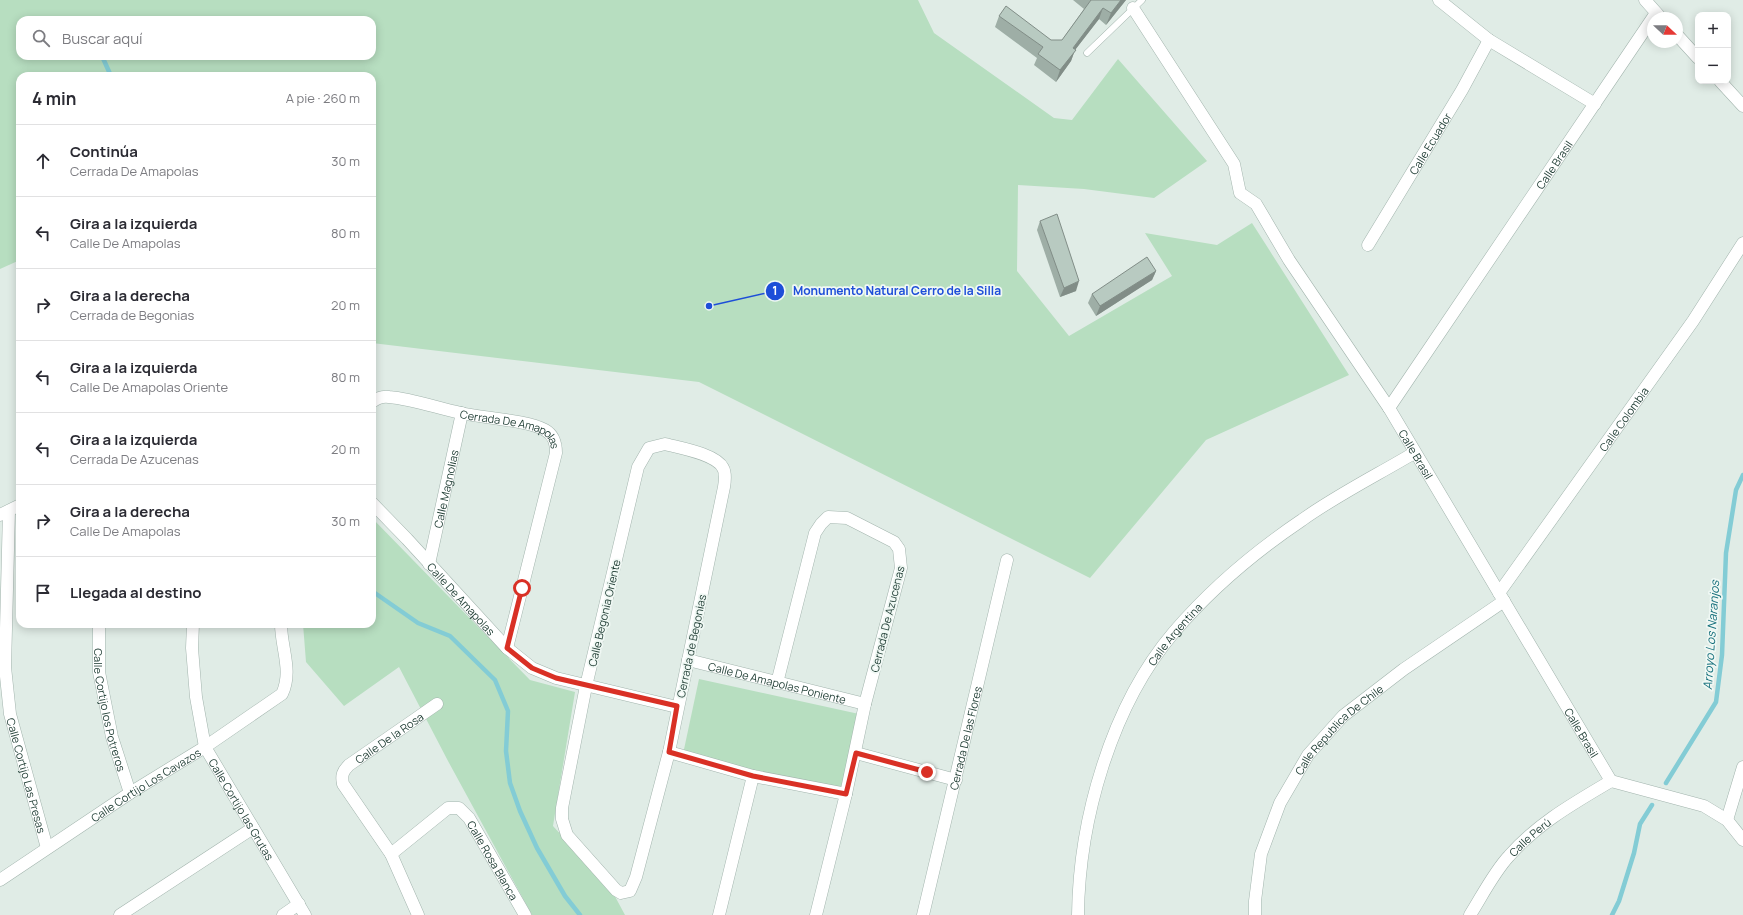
<!DOCTYPE html>
<html lang="es">
<head>
<meta charset="utf-8">
<style>
  body { margin:0; font-family:Manrope,sans-serif; background:#f7f7f7; color:#2b2b33 }
  .controls { position:absolute; right:12px; top:12px; display:grid; overflow:hidden; border-radius:8px; box-shadow:0 2px 10px #0003 }
  .controls button { width:36px; height:36px; display:grid; place-items:center; padding:0; border:0; border-bottom:1px solid #e1e1e2; background:#fff; color:#2b2b33; font:20px sans-serif }
  .compass { position:absolute; left:1647px; top:12px; width:36px; height:36px; border-radius:50%; background:#fff; box-shadow:0 2px 10px #0003; rotate:112deg }
  .stop { position:absolute; width:12px; height:12px; margin:-9px; border:3px solid #d93025; border-radius:50%; background:#fff }
  .stop.end { background:#d93025; border-color:#fff; box-shadow:0 1px 4px #0008 }
  .list { margin:0; padding:0; list-style:none }
  h2 { display:flex; justify-content:space-between; align-items:center; height:52px; margin:0; padding:0 16px; font-size:17px }
  h2 small { font-size:13px; font-weight:400; color:#7c7c81 }
  .list li { display:grid; grid-template-columns:26px 1fr auto; gap:12px; align-items:center; box-sizing:border-box; height:72px; padding:0 16px; border-top:1px solid #e1e1e2 }
  .list b { display:block; font-size:15px; white-space:nowrap }
  .list p { margin:0; font-size:13px; white-space:nowrap; color:#7c7c81 }
  .list em { font-size:13px; font-style:normal; color:#7c7c81 }
  .icon { flex:none; width:22px; height:22px; fill:none; stroke:currentColor; stroke-width:2; stroke-linecap:round; stroke-linejoin:round }
  .map { position:relative; flex:none; width:1743px; height:915px; overflow:hidden }
  .search { position:absolute; background:#fff; box-shadow:0 2px 10px #0003; left:16px; top:16px; width:360px; height:44px; display:flex; align-items:center; gap:10px; box-sizing:border-box; padding:0 14px; border-radius:12px; color:#7c7c81; font-size:15px }
  .panel { position:absolute; background:#fff; box-shadow:0 2px 10px #0003; left:16px; top:72px; width:360px; height:556px; border-radius:12px }
  .map>svg:first-child { display:block }
</style>
</head>
<body>
<div class="map">
<svg width="1743" height="915" viewBox="0 0 1743 915">
  <rect width="100%" height="100%" fill="#e0ece6"/>
  <g fill="#b7dec0" fill-rule="evenodd">
    <path d="M0,0H918L934,33L1054,118L1072,120L1118,59L1207,161L1154,198L1084,189L1018,185L1017,271L1069,336L1172,276L1145,233L1217,245L1252,223L1349,375L1206,440L1090,578L699,382L372,343V76H20V260L0,269ZM20,20H372V56H20Z"/>
    <polygon points="372,518 530,680 575,692 553,826 611,889 625,915 532,915 448,761 399,667 344,706 306,662 303,624 372,624"/>
    <polygon points="699,679 859,714 842,789 683,754"/>
  </g>
  <g fill="none" stroke-linecap="round" stroke-linejoin="round">
    <g stroke="#83ccd5" stroke-width="4.5">
      <polyline points="102,56 111,76"/>
      <polyline points="372,591 418,623 450,636 495,680 508,711 506,751 510,783 520,811 537,848 565,896 580,915"/>
      <polyline points="1666,783 1716,702 1722,655 1726,553 1736,490 1743,475"/>
      <polyline points="1612,915 1619,901 1634,853 1640,824 1652,805"/>
    </g>
    <defs>
      <polyline id="service" points="1087,53 1142,0"/>
      <g id="minor">
        <polyline points="1439,0 1489,40 1595,104"/>
        <polyline points="1645,0 1661,18"/>
        <path id="s1" d="M1133,8L1234,164L1240,193L1256,204L1289,260L1389,408L1611,781L1704,806L1727,820L1743,840"/>
        <polyline points="1677,35 1698,58"/>
        <polyline points="1720,81 1743,106"/>
        <path id="s2" d="M1368,245L1462,90L1489,40"/>
        <path id="s3" d="M372,402C377,398 382,396 389,397C413,399 437,408 461,413C482,418 527,420 545,430C554,435 556,443 556,453L507,648"/>
        <path id="s4" d="M1389,408L1656,13"/>
        <path d="M665,444C680,448 716,454 723,468C726,473 725,481 724,487L669,752L636,877L630,891L621,893L616,890L567,835L562,819V808L586,686L638,467L649,448Z"/>
        <path id="s5" d="M372,503L407,539L507,648L532,668L556,678L677,707"/>
        <path id="s6" d="M9,511L5,667L10,714L47,848"/>
        <polyline points="0,515 20,505"/>
        <path id="s7" d="M429,564L462,413"/>
        <path id="s8" d="M1499,593L1693,321L1743,243"/>
        <path id="s9" d="M99,624V672L112,737L130,793"/>
        <path id="s10" d="M193,624L192,648L196,697L205,747L305,915"/>
        <path id="s11" d="M688,660L865,704"/>
        <polyline points="777,683 815,533 821,524 828,517 847,518 894,542 899,549 901,568 865,704 846,794 816,915"/>
        <polyline points="669,752 753,776 846,794"/>
        <polyline points="856,753 956,780"/>
        <polyline points="1727,820 1743,767"/>
        <path id="s12" d="M391,854L448,808H459L469,818L525,915"/>
        <path id="s13" d="M0,880L130,793L205,747L282,694C293,671 281,648 281,624"/>
        <polyline points="120,915 253,828"/>
        <polyline points="283,915 299,904"/>
        <path id="s14" d="M418,915L391,854L343,784C341,775 343,771 349,765L437,704"/>
        <polyline points="719,915 753,776"/>
        <path id="s15" d="M923,915L1007,560"/>
        <path id="s16" d="M1078,915C1079,820 1111,706 1174,632C1210,590 1256,551 1302,520C1337,495 1377,475 1414,453"/>
        <path id="s17" d="M1255,915V901L1261,854L1280,803L1308,755L1343,716L1404,669L1504,601"/>
        <path id="s18" d="M1470,915C1482,896 1494,872 1509,856C1538,823 1574,803 1611,781"/>
      </g>
    </defs>
    <use href="#service" stroke="#a2b4ad" stroke-width="7"/>
    <use href="#minor" stroke="#a2b4ad" stroke-width="13"/>
    <use href="#service" stroke="#fff" stroke-width="6"/>
    <use href="#minor" stroke="#fff" stroke-width="12"/>
  </g>
  <g fill="#9eaea6">
    <polygon points="1073,0 1126,0 1106,25 1099,19 1075,50 1071,61 1056,82 1034,65 1037,58 995,27 999,16 1051,40 1062,40 1084,9"/>
    <polygon points="1040,221 1076,291 1060,297 1037,230"/>
    <polygon points="1156,271 1152,280 1096,316 1088,303 1092,294"/>
  </g>
  <g fill="#818d87">
    <polygon points="1121,0 1126,0 1106,25 1111,13"/>
    <polygon points="1103,8 1099,19 1075,50 1071,61 1056,82 1060,70 1073,48"/>
    <polygon points="1156,271 1152,280 1096,316 1100,306"/>
    <polygon points="1079,281 1076,291 1060,297 1064,288"/>
  </g>
  <g fill="#b8cac1" stroke="#818d87">
    <polygon points="1091,0 1121,0 1111,13 1103,8 1073,48 1076,50 1060,70 1038,54 1043,47 999,16 1006,6 1051,40 1062,40"/>
    <polygon points="1057,214 1079,281 1064,288 1040,221"/>
    <polygon points="1147,257 1156,271 1100,306 1092,294"/>
  </g>
  <g fill="none" stroke-linecap="round" stroke-linejoin="round">
    <polyline stroke="#d93025" stroke-width="5" points="522,588 507,648 532,668 556,678 677,706 669,752 753,776 846,794 856,753 927,772"/>
  </g>
  <g text-anchor="middle" dominant-baseline="central" stroke-width="3.5" stroke-linejoin="round" paint-order="stroke">
    <g font-size="11" fill="#1f3d34" stroke="#f0f8f4">
      <text stroke="none"><textPath href="#s2" startOffset="119">Calle Ecuador</textPath></text>
      <text stroke="none"><textPath href="#s4" startOffset="294">Calle Brasil</textPath></text>
      <text stroke="none"><textPath href="#s8" startOffset="214">Calle Colombia</textPath></text>
      <text stroke="none"><textPath href="#s3" startOffset="146">Cerrada De Amapolas</textPath></text>
      <text stroke="none"><textPath href="#s1" startOffset="532">Calle Brasil</textPath></text>
      <text stroke="none"><textPath href="#s7" startOffset="77">Calle Magnolias</textPath></text>
      <text stroke="none"><textPath href="#s5" startOffset="131">Calle De Amapolas</textPath></text>
      <text transform="translate(604 613) rotate(-77)">Calle Begonia Oriente</text>
      <text transform="translate(887 619) rotate(-76)">Cerrada De Azucenas</text>
      <text stroke="none"><textPath href="#s16" startOffset="303">Calle Argentina</textPath></text>
      <text transform="translate(691 646) rotate(-78)">Cerrada de Begonias</text>
      <text stroke="none"><textPath href="#s11" startOffset="92">Calle De Amapolas Poniente</textPath></text>
      <text stroke="none"><textPath href="#s9" startOffset="87">Calle Cortijo los Potreros</textPath></text>
      <text stroke="none"><textPath href="#s17" startOffset="211">Calle Republica De Chile</textPath></text>
      <text stroke="none"><textPath href="#s1" startOffset="856">Calle Brasil</textPath></text>
      <text stroke="none"><textPath href="#s14" startOffset="221">Calle De la Rosa</textPath></text>
      <text stroke="none"><textPath href="#s15" startOffset="182">Cerrada De las Flores</textPath></text>
      <text stroke="none"><textPath href="#s6" startOffset="267">Calle Cortijo Las Presas</textPath></text>
      <text stroke="none"><textPath href="#s13" startOffset="174">Calle Cortijo Los Cavazos</textPath></text>
      <text stroke="none"><textPath href="#s10" startOffset="196">Calle Cortijo las Grutas</textPath></text>
      <text stroke="none"><textPath href="#s18" startOffset="99">Calle Perú</textPath></text>
      <text stroke="none"><textPath href="#s12" startOffset="147">Calle Rosa Blanca</textPath></text>
    </g>
    <g font-size="12" font-style="italic" fill="#16707c" stroke="#f0f8f4">
      <text transform="translate(1711 635) rotate(-86)">Arroyo Los Naranjos</text>
    </g>
  </g>
  <path fill="none" stroke="#1d4ed8" stroke-width="1.5" d="M709 306L775 291"/>
  <g fill="#1d4ed8" stroke="#f0f8f4" stroke-width="1.5">
    <circle cx="709" cy="306" r="4"/>
    <circle cx="775" cy="291" r="10"/>
  </g>
  <g font-size="12" text-anchor="middle" font-weight="bold" fill="#fff">
    <text x="775" y="295">1</text>
  </g>
  <g font-size="12" text-anchor="middle" font-weight="bold" fill="#1d4ed8" stroke="#f0f8f4" stroke-width="3.5" stroke-linejoin="round" paint-order="stroke">
    <text x="897" y="295">Monumento Natural Cerro de la Silla</text>
  </g>
</svg>
<div class="controls">
<button>+</button>
<button>−</button>
</div>
<svg class="compass" viewBox="-18 -18 36 36"><path d="M0-13l5 13h-10z" fill="#e53935"/><path d="M0 13l5-13h-10z" fill="#7c7c81"/></svg>
<div class="stop" style="left:522px;top:588px"></div>
<div class="stop end" style="left:927px;top:772px"></div>
<div class="search"><svg class="icon" aria-label="search" viewBox="0 0 24 24"><circle cx="10" cy="10" r="6"/><path d="M15 15l6 6"/></svg>Buscar aquí</div>
<section class="panel">
<h2>4 min<small>A pie · 260 m</small></h2>
<ul class="list">
<li><svg class="icon" aria-label="ahead" viewBox="0 0 24 24"><path d="M12 20V5M6 11l6-6 6 6"/></svg><div><b>Continúa</b><p>Cerrada De Amapolas</p></div><em>30 m</em></li>
<li><svg class="icon" aria-label="left" viewBox="0 0 24 24"><path d="M17 20v-9H6M10 6l-5 5 5 5"/></svg><div><b>Gira a la izquierda</b><p>Calle De Amapolas</p></div><em>80 m</em></li>
<li><svg class="icon" aria-label="right" viewBox="0 0 24 24"><path d="M7 20v-9h11M14 6l5 5-5 5"/></svg><div><b>Gira a la derecha</b><p>Cerrada de Begonias</p></div><em>20 m</em></li>
<li><svg class="icon" aria-label="left" viewBox="0 0 24 24"><path d="M17 20v-9H6M10 6l-5 5 5 5"/></svg><div><b>Gira a la izquierda</b><p>Calle De Amapolas Oriente</p></div><em>80 m</em></li>
<li><svg class="icon" aria-label="left" viewBox="0 0 24 24"><path d="M17 20v-9H6M10 6l-5 5 5 5"/></svg><div><b>Gira a la izquierda</b><p>Cerrada De Azucenas</p></div><em>20 m</em></li>
<li><svg class="icon" aria-label="right" viewBox="0 0 24 24"><path d="M7 20v-9h11M14 6l5 5-5 5"/></svg><div><b>Gira a la derecha</b><p>Calle De Amapolas</p></div><em>30 m</em></li>
<li><svg class="icon" aria-label="arrive" viewBox="0 0 24 24"><path d="M6 21V4h12l-3 4 3 4H6"/></svg><div><b>Llegada al destino</b></div></li>
</ul>
</section>
</div>
</body>
</html>
